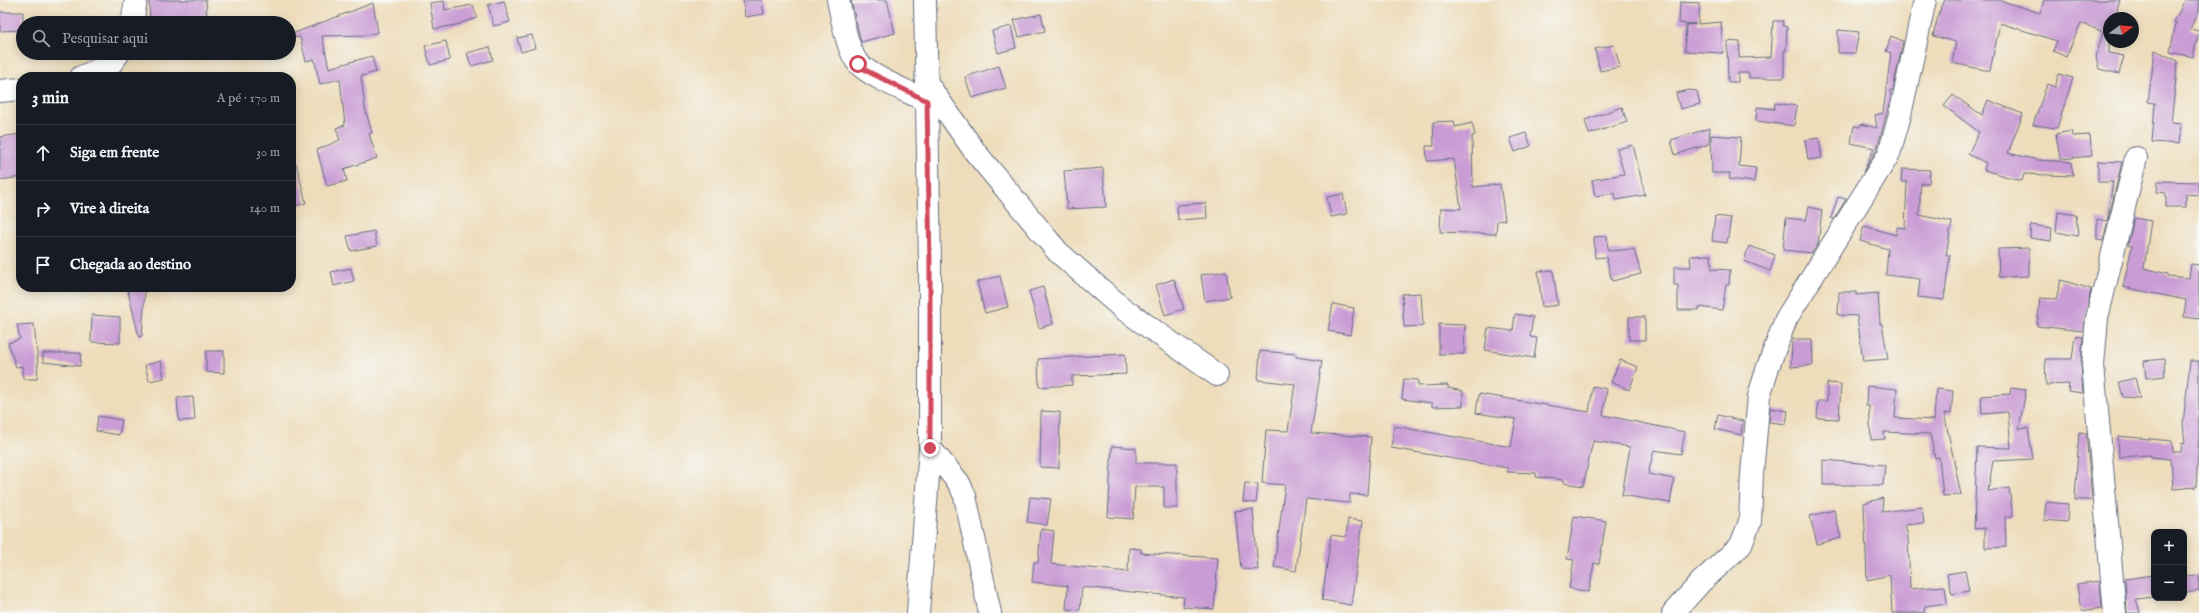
<!DOCTYPE html>
<html lang="pt">
<head>
<meta charset="utf-8">
<style>
  body { margin:0; font-family:"IM FELL English",serif; background:#20242c; color:#f1f3f6 }
  .controls { position:absolute; right:12px; bottom:12px; display:grid; overflow:hidden; border-radius:8px; box-shadow:0 2px 10px #0003 }
  .controls button { width:36px; height:36px; display:grid; place-items:center; padding:0; border:0; border-bottom:1px solid #363941; background:#171b24; color:#f1f3f6; font:20px sans-serif }
  .compass { position:absolute; left:2103px; top:12px; width:36px; height:36px; border-radius:50%; background:#171b24; box-shadow:0 2px 10px #0003; rotate:74deg }
  .stop { position:absolute; width:12px; height:12px; margin:-9px; border:3px solid #d1495b; border-radius:50%; background:#fff }
  .stop.end { background:#d1495b; border-color:#fff; box-shadow:0 1px 4px #0008 }
  .list { margin:0; padding:0; list-style:none }
  h2 { display:flex; justify-content:space-between; align-items:center; height:52px; margin:0; padding:0 16px; font-size:17px }
  h2 small { font-size:13px; font-weight:400; color:#9ea1a6 }
  .list li { display:grid; grid-template-columns:26px 1fr auto; gap:12px; align-items:center; box-sizing:border-box; height:56px; padding:0 16px; border-top:1px solid #363941 }
  .list b { display:block; font-size:15px; white-space:nowrap }
  .list em { font-size:13px; font-style:normal; color:#9ea1a6 }
  .icon { flex:none; width:22px; height:22px; fill:none; stroke:currentColor; stroke-width:2; stroke-linecap:round; stroke-linejoin:round }
  .map { position:relative; flex:none; width:2199px; height:613px; overflow:hidden }
  .search { position:absolute; background:#171b24; box-shadow:0 2px 10px #0003; left:16px; top:16px; width:280px; height:44px; display:flex; align-items:center; gap:10px; box-sizing:border-box; padding:0 14px; border-radius:22px; color:#9ea1a6; font-size:15px }
  .panel { position:absolute; background:#171b24; box-shadow:0 2px 10px #0003; left:16px; top:72px; width:280px; height:220px; border-radius:16px }
  .map>svg:first-child { display:block }
</style>
</head>
<body>
<div class="map">
<svg width="2199" height="613" viewBox="0 0 2199 613">
  <rect width="100%" height="100%" fill="#f6f6f2"/>
  <filter id="ink" filterUnits="userSpaceOnUse"><feTurbulence type="fractalNoise" baseFrequency=".025" numOctaves="2"/><feDisplacementMap in="SourceGraphic" scale="8" xChannelSelector="R" yChannelSelector="G"/><feConvolveMatrix kernelMatrix="1 2 1 2 8 2 1 2 1" color-interpolation-filters="sRGB"/></filter>
  <filter id="wash" filterUnits="userSpaceOnUse"><feTurbulence type="fractalNoise" baseFrequency=".012" numOctaves="4" result="noise"/><feDisplacementMap in="SourceGraphic" scale="16" xChannelSelector="R" yChannelSelector="G"/><feGaussianBlur stdDeviation="0.9" result="paint"/><feColorMatrix in="noise" values="0 0 0 0 0 0 0 0 0 0 0 0 0 0 0 0 0 1.4 0 .05"/><feComposite in="paint" operator="in"/></filter>
  <g filter="url(#wash)">
    <rect width="100%" height="100%" fill="#edb"/>
    <g id="blocks">
      <g fill="#ca9cd5">
        <polygon points="149,0 206,0 207,23 150,23"/>
        <polygon points="743,0 762,0 764,14 745,17"/>
        <polygon points="851,0 887,0 895,33 861,42"/>
        <polygon points="1945,0 1999,0 2040,13 2044,0 2120,0 2115,18 2109,18 2109,53 2124,56 2119,74 2099,69 2096,57 2103,32 2081,23 2066,57 2053,51 2057,41 2000,23 1990,71 1952,63 1956,42 1933,36 1939,13"/>
        <polygon points="2185,0 2199,0 2199,11 2190,29 2199,31 2193,57 2170,52 2176,23 2174,22"/>
        <polygon points="444,1 445,10 473,5 477,18 461,23 461,24 434,29 430,3"/>
        <polygon points="504,1 510,22 494,26 488,5"/>
        <polygon points="1680,2 1700,3 1698,24 1721,22 1723,53 1685,51 1686,25 1696,24 1679,23"/>
        <polygon points="373,3 378,32 367,35 322,36 329,68 372,56 376,72 361,76 365,108 372,133 369,134 377,158 344,169 347,181 327,186 317,150 340,140 336,128 345,125 340,79 320,84 314,59 306,61 300,37 289,38 289,35"/>
        <polygon points="0,12 23,12 23,30 0,31"/>
        <polygon points="1041,14 1045,31 1019,37 1014,20"/>
        <polygon points="1773,21 1783,21 1783,26 1787,27 1786,51 1784,51 1784,78 1749,78 1749,73 1738,73 1738,82 1728,82 1727,41 1740,42 1739,58 1771,57"/>
        <polygon points="1011,26 1016,48 998,53 992,31"/>
        <polygon points="1838,30 1859,32 1855,53 1838,53"/>
        <polygon points="532,35 535,48 521,52 517,38"/>
        <polygon points="1891,36 1903,41 1893,90 1890,90 1891,97 1877,149 1863,172 1874,148 1851,143 1854,126 1860,127 1861,124 1877,128 1875,115 1883,113 1891,53 1886,51"/>
        <polygon points="446,41 450,60 430,65 425,46"/>
        <polygon points="1614,45 1620,67 1600,71 1595,49"/>
        <polygon points="490,47 493,60 471,66 467,53"/>
        <polygon points="2155,50 2178,61 2171,123 2181,124 2179,144 2152,142 2155,103 2148,102"/>
        <polygon points="999,66 1006,88 972,98 965,77"/>
        <polygon points="2059,74 2073,78 2057,128 2033,125 2047,84 2055,87"/>
        <polygon points="1689,90 1697,91 1700,104 1680,109 1676,93"/>
        <polygon points="1953,95 1982,115 1988,100 2023,114 2008,153 2038,160 2071,162 2073,176 2024,174 2022,181 1984,170 1986,163 1968,154 1979,132 1944,106"/>
        <polygon points="1775,103 1797,106 1794,126 1756,121 1757,107 1774,109"/>
        <polygon points="1622,107 1627,122 1589,134 1585,120"/>
        <polygon points="1454,121 1455,127 1472,123 1475,135 1472,136 1473,187 1500,184 1505,220 1497,221 1496,234 1440,232 1441,208 1461,209 1454,159 1427,161 1426,146 1434,146 1433,122"/>
        <polygon points="1710,128 1709,144 1675,155 1671,140"/>
        <polygon points="2071,131 2072,136 2090,135 2092,156 2060,159 2056,134"/>
        <polygon points="1526,133 1531,146 1515,152 1510,138"/>
        <polygon points="21,134 21,177 0,180 0,137"/>
        <polygon points="1711,135 1741,137 1739,166 1756,168 1754,182 1729,179 1730,173 1712,173"/>
        <polygon points="1819,138 1822,158 1808,160 1805,140"/>
        <polygon points="1633,145 1645,195 1616,200 1615,193 1595,196 1592,180 1624,174 1617,149"/>
        <polygon points="2098,161 2122,162 2103,241 2097,240 2097,219 2107,221 2113,182 2098,182"/>
        <polygon points="296,163 306,203 291,207 291,164"/>
        <polygon points="1103,168 1106,207 1067,209 1064,171"/>
        <polygon points="1902,169 1930,170 1929,183 1921,183 1919,215 1952,222 1946,255 1950,255 1944,300 1918,297 1920,279 1886,275 1888,249 1860,241 1864,226 1896,235 1897,227 1905,228 1907,182 1901,182"/>
        <polygon points="2158,181 2199,182 2199,195 2186,194 2186,207 2166,207 2166,193 2157,192"/>
        <polygon points="1343,194 1347,214 1331,217 1327,197"/>
        <polygon points="1838,197 1846,199 1834,219 1831,218"/>
        <polygon points="1206,203 1207,218 1178,220 1177,205"/>
        <polygon points="1809,207 1822,210 1818,244 1812,253 1783,250 1786,218 1806,220"/>
        <polygon points="2058,212 2076,215 2078,236 2056,232"/>
        <polygon points="1715,216 1731,218 1727,243 1712,241"/>
        <polygon points="2134,218 2151,221 2144,268 2168,274 2168,276 2189,278 2191,264 2199,265 2199,319 2184,317 2186,300 2123,287 2132,246 2128,245"/>
        <polygon points="2031,225 2052,228 2051,241 2030,238"/>
        <polygon points="374,231 377,246 351,251 347,236"/>
        <polygon points="1607,236 1608,251 1634,249 1641,274 1612,281 1606,257 1595,258 1594,237"/>
        <polygon points="1749,246 1775,255 1770,271 1744,261"/>
        <polygon points="2029,248 2029,276 1999,277 1998,249"/>
        <polygon points="1711,255 1712,269 1730,270 1729,285 1726,285 1722,310 1699,307 1699,310 1678,310 1678,285 1674,285 1674,267 1691,267 1690,256"/>
        <polygon points="351,268 354,281 334,286 331,272"/>
        <polygon points="1553,270 1558,305 1542,307 1538,271"/>
        <polygon points="1226,271 1230,297 1205,301 1201,275"/>
        <polygon points="1000,276 1008,307 985,313 977,282"/>
        <polygon points="1174,279 1184,309 1165,315 1156,285"/>
        <polygon points="2061,280 2091,289 2083,331 2037,326 2040,298 2056,299"/>
        <polygon points="127,287 145,288 142,336 139,337"/>
        <polygon points="1043,287 1053,324 1039,328 1029,291"/>
        <polygon points="1839,292 1856,292 1856,295 1878,293 1880,324 1882,324 1888,359 1863,361 1857,316 1838,315"/>
        <polygon points="1421,293 1423,326 1404,327 1402,294"/>
        <polygon points="1333,304 1354,308 1350,335 1328,331"/>
        <polygon points="1515,314 1533,317 1530,337 1537,338 1534,358 1485,350 1488,328 1513,331"/>
        <polygon points="92,315 120,317 120,343 91,342"/>
        <rect x="1629" y="317" width="16" height="23"/>
        <polygon points="34,324 38,363 37,379 23,379 22,366 16,367 8,343 20,339 17,325"/>
        <polygon points="1439,324 1465,325 1464,354 1439,354"/>
        <polygon points="2075,336 2083,337 2081,364 2083,393 2068,391 2069,384 2046,385 2045,359 2072,359"/>
        <polygon points="1792,339 1812,339 1813,365 1791,367"/>
        <polygon points="206,351 224,351 224,373 206,372"/>
        <polygon points="1260,351 1296,354 1296,357 1322,361 1311,433 1371,437 1367,495 1350,494 1350,503 1306,499 1296,571 1274,567 1285,485 1262,483 1266,430 1288,431 1295,384 1258,380"/>
        <polygon points="43,353 81,353 80,366 43,362"/>
        <polygon points="1125,354 1126,374 1072,376 1072,385 1039,387 1038,359"/>
        <polygon points="2164,359 2165,376 2146,378 2144,361"/>
        <polygon points="1620,360 1638,367 1629,390 1611,382"/>
        <polygon points="161,361 164,378 149,381 145,365"/>
        <polygon points="2190,361 2199,361 2199,436 2196,487 2173,489 2171,459 2151,457 2151,455 2119,457 2118,436 2172,441 2173,452 2181,452 2182,442 2185,443 2183,424"/>
        <polygon points="2135,378 2140,398 2123,397 2119,382"/>
        <polygon points="1404,379 1418,380 1418,386 1448,385 1448,388 1463,391 1463,406 1432,407 1432,403 1402,399"/>
        <polygon points="1827,383 1841,384 1839,419 1817,418 1818,401 1827,401"/>
        <polygon points="1593,386 1607,389 1603,415 1685,432 1681,454 1654,450 1648,474 1674,479 1670,503 1622,495 1630,447 1593,441 1583,486 1564,483 1564,480 1536,477 1536,473 1507,472 1508,468 1391,448 1394,426 1511,447 1516,419 1476,413 1479,394 1589,412"/>
        <polygon points="1867,386 1897,389 1895,418 1934,420 1936,389 1953,391 1951,414 1944,413 1961,495 1943,496 1939,457 1935,458 1930,434 1884,432 1885,439 1871,440 1869,406 1866,406"/>
        <polygon points="2011,388 2026,390 2019,429 2028,428 2033,459 1993,461 1988,491 2009,488 2013,516 2005,517 2006,547 1985,548 1985,528 1974,529 1977,447 2011,448 2008,412 1982,414 1981,396 2010,394"/>
        <polygon points="193,397 195,420 179,421 177,398"/>
        <polygon points="1770,408 1788,411 1786,424 1769,422"/>
        <polygon points="1041,411 1060,412 1059,468 1040,467"/>
        <polygon points="1718,415 1743,421 1741,435 1715,429"/>
        <polygon points="98,416 122,420 119,435 96,431"/>
        <polygon points="2079,432 2086,433 2092,500 2075,500"/>
        <polygon points="1112,446 1136,448 1136,463 1177,463 1177,508 1164,508 1164,487 1135,487 1133,519 1108,517"/>
        <polygon points="1823,460 1885,465 1883,485 1823,485"/>
        <polygon points="1245,483 1258,484 1256,503 1243,502"/>
        <polygon points="1030,497 1051,499 1047,525 1027,522"/>
        <polygon points="1883,498 1882,512 1922,507 1924,523 1905,525 1908,537 1910,589 1945,586 1947,603 1925,606 1924,613 1892,613 1890,575 1867,580 1864,503"/>
        <polygon points="2046,502 2068,504 2067,522 2044,520"/>
        <polygon points="1253,509 1258,570 1241,569 1235,511"/>
        <polygon points="1834,510 1841,538 1817,544 1810,516"/>
        <polygon points="1574,516 1606,521 1599,564 1594,563 1589,592 1569,588 1574,560 1567,559"/>
        <polygon points="1348,519 1363,521 1351,605 1322,600 1331,535 1346,537"/>
        <polygon points="1041,529 1054,531 1051,564 1128,572 1129,548 1141,549 1141,553 1218,558 1214,609 1183,607 1184,597 1082,587 1080,610 1066,609 1068,586 1032,582 1034,562 1038,563"/>
        <polygon points="1965,571 1969,591 1952,594 1947,574"/>
        <polygon points="2154,575 2154,597 2136,599 2140,613 2127,613 2125,579"/>
        <polygon points="2199,575 2199,591 2184,593 2184,576"/>
        <polygon points="2100,581 2102,608 2081,611 2077,584"/>
      </g>
    </g>
  </g>
  <g filter="url(#ink)">
    <use href="#blocks" fill-opacity="0" stroke="#656c7f" stroke-width="1"/>
    <g fill="none" stroke-linecap="round" stroke-linejoin="round">
      <defs>
        <g id="minor">
          <path d="M838,0C842,17 847,52 859,64C871,77 909,92 927,101"/>
          <polyline points="132,23 136,0"/>
          <polyline points="81,77 110,65 119,53"/>
          <polyline points="926,82 976,153 1058,252 1122,308 1217,375"/>
          <polyline points="0,91 21,89"/>
          <polyline points="930,448 959,483 965,496 990,613"/>
          <polyline points="1673,613 1701,582 1741,545 1750,522 1752,474 1759,396 1768,367 1786,319 1889,154 1900,115 1925,0"/>
          <polyline points="2115,613 2093,365 2097,318 2136,158"/>
        </g>
        <polyline id="major" points="918,613 930,448 930,264 925,0"/>
      </defs>
      <use href="#minor" stroke="#656c7f" stroke-width="24"/>
      <use href="#major" stroke="#656c7f" stroke-width="24"/>
      <use href="#minor" stroke="#fff" stroke-width="22"/>
      <use href="#major" stroke="#fff" stroke-width="22"/>
    </g>
  </g>
  <g fill="none" stroke-linecap="round" stroke-linejoin="round" filter="url(#ink)">
    <polyline stroke="#d1495b" stroke-width="5" points="858,64 867,71 927,101 930,264 930,448"/>
  </g>
</svg>
<div class="controls">
<button>+</button>
<button>−</button>
</div>
<svg class="compass" viewBox="-18 -18 36 36"><path d="M0-13l5 13h-10z" fill="#e53935"/><path d="M0 13l5-13h-10z" fill="#9ea1a6"/></svg>
<div class="stop" style="left:858px;top:64px"></div>
<div class="stop end" style="left:930px;top:448px"></div>
<div class="search"><svg class="icon" aria-label="search" viewBox="0 0 24 24"><circle cx="10" cy="10" r="6"/><path d="M15 15l6 6"/></svg>Pesquisar aqui</div>
<section class="panel">
<h2>3 min<small>A pé · 170 m</small></h2>
<ul class="list">
<li><svg class="icon" aria-label="ahead" viewBox="0 0 24 24"><path d="M12 20V5M6 11l6-6 6 6"/></svg><div><b>Siga em frente</b></div><em>30 m</em></li>
<li><svg class="icon" aria-label="right" viewBox="0 0 24 24"><path d="M7 20v-9h11M14 6l5 5-5 5"/></svg><div><b>Vire à direita</b></div><em>140 m</em></li>
<li><svg class="icon" aria-label="arrive" viewBox="0 0 24 24"><path d="M6 21V4h12l-3 4 3 4H6"/></svg><div><b>Chegada ao destino</b></div></li>
</ul>
</section>
</div>
</body>
</html>
